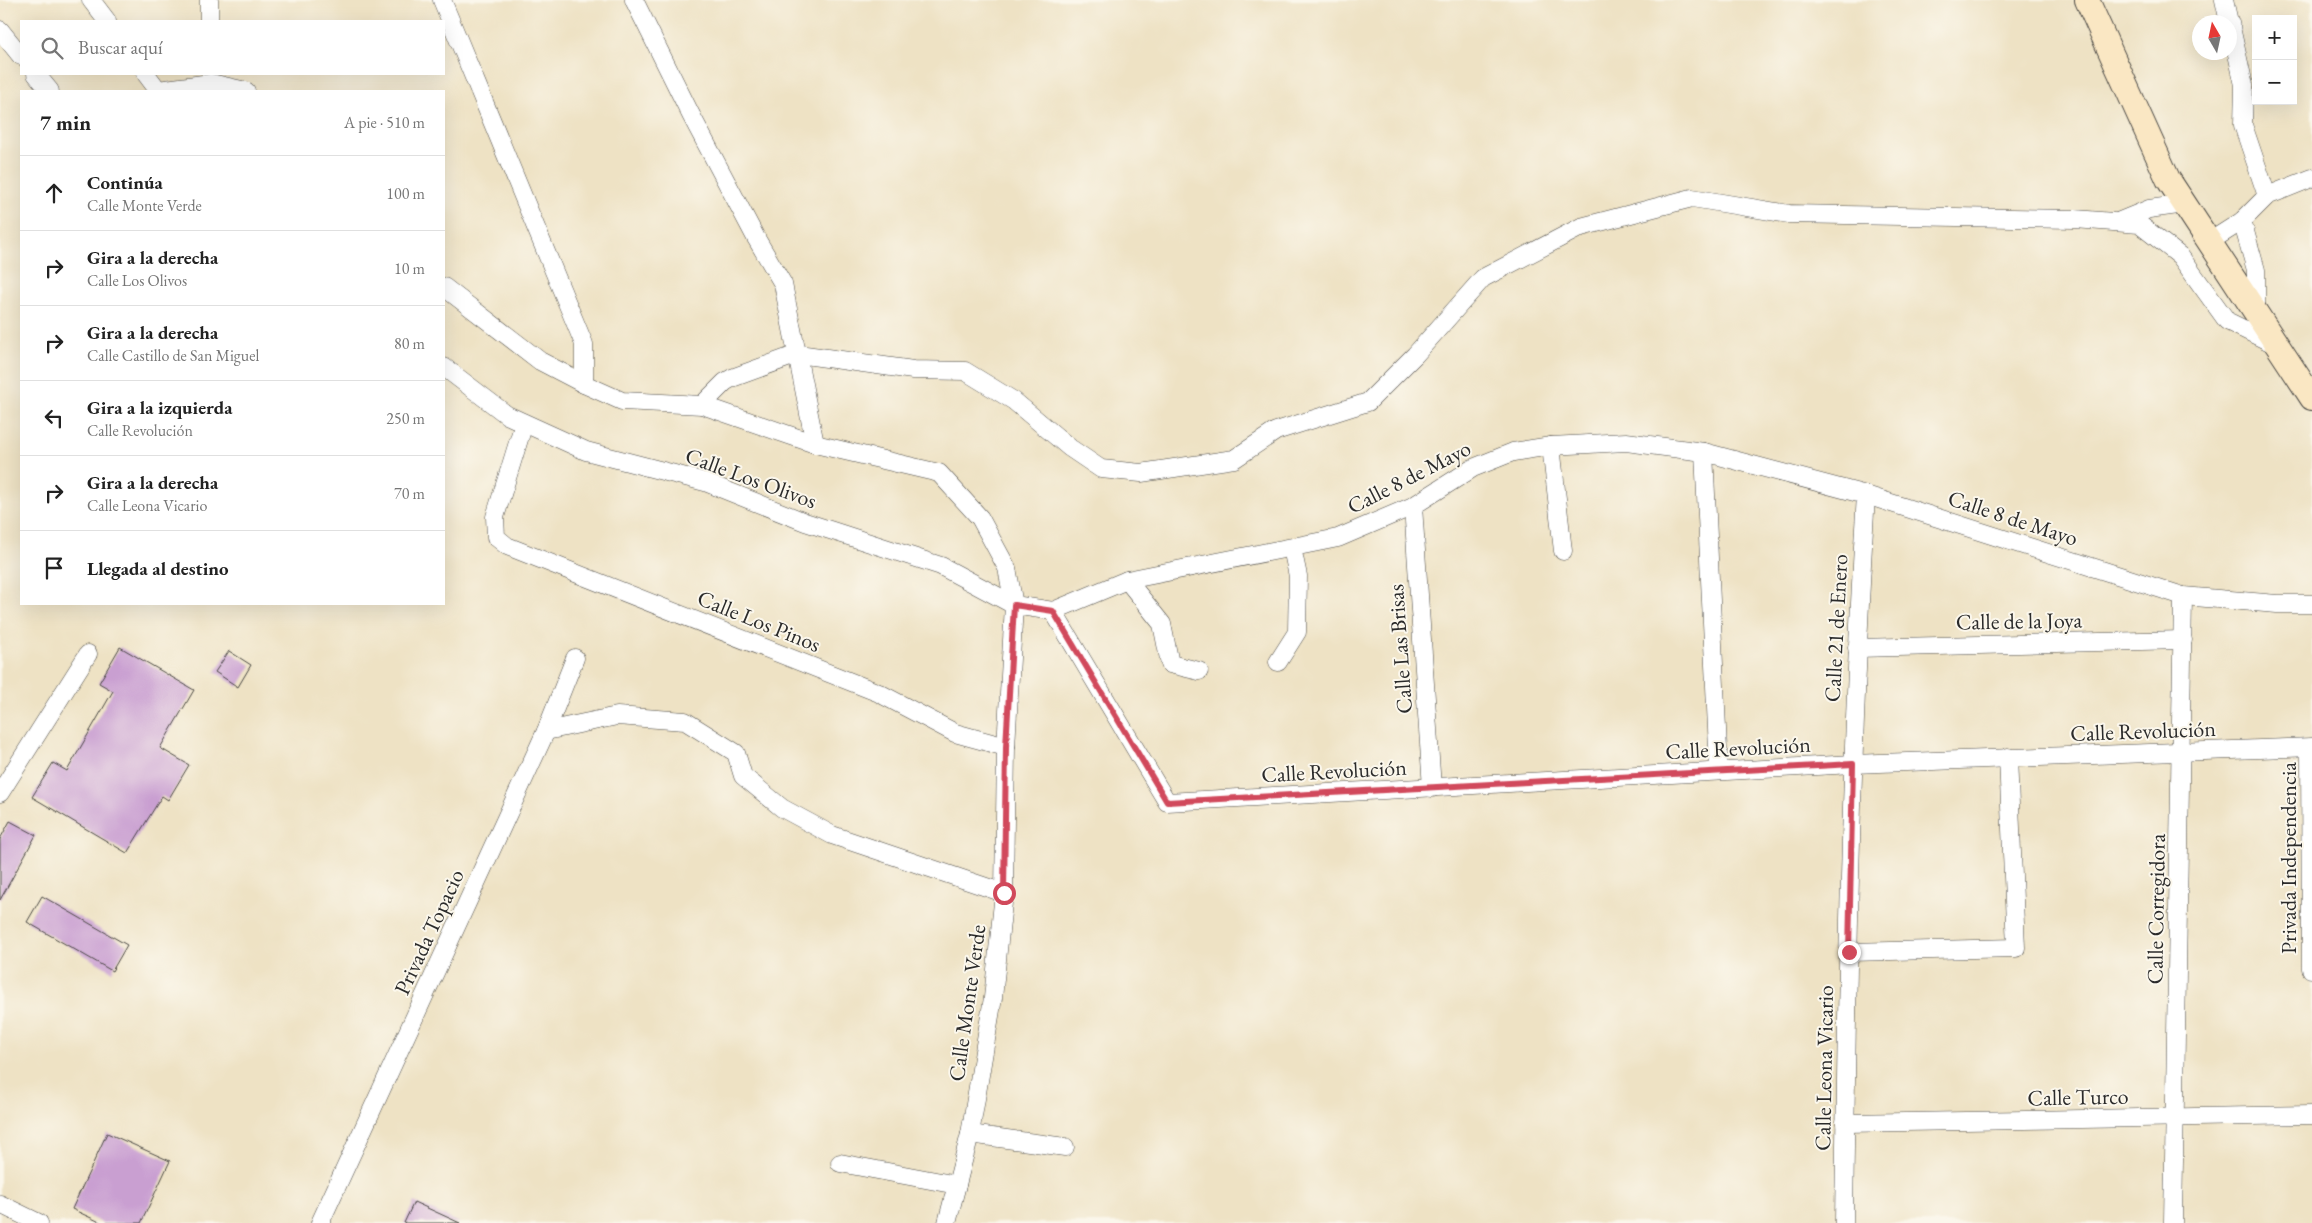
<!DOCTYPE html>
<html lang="es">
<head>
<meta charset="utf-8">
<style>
  body { margin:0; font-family:"EB Garamond",serif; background:#f2f2f2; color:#222 }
  .controls { position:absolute; right:15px; top:15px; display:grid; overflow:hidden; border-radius:0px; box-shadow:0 5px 20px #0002 }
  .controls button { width:45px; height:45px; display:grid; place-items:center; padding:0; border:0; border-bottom:1px solid #e0e0e0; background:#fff; color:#222; font:25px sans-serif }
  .compass { position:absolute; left:2192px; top:15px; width:45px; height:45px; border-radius:50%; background:#fff; box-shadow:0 5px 20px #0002; rotate:351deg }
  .stop { position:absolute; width:15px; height:15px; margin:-11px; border:4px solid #d1495b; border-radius:50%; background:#fff }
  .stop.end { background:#d1495b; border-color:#fff; box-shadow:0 1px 5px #0008 }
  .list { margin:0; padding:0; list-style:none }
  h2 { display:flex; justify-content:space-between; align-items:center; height:65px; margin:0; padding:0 20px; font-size:21px }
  h2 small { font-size:16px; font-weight:400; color:#767676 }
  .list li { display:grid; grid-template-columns:32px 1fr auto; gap:15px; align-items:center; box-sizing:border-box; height:75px; padding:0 20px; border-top:1px solid #e0e0e0 }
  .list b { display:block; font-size:19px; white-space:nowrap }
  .list p { margin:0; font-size:16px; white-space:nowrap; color:#767676 }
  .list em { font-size:16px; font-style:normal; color:#767676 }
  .icon { flex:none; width:28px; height:28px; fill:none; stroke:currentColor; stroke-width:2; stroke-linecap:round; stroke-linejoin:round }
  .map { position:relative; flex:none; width:2312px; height:1223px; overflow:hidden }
  .search { position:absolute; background:#fff; box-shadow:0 5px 20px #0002; left:20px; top:20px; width:425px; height:55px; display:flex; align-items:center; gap:12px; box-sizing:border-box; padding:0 18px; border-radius:0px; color:#767676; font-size:19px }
  .panel { position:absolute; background:#fff; box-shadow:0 5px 20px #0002; left:20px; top:90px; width:425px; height:515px; border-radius:0px }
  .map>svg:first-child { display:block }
</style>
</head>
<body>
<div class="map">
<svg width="2312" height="1223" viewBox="0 0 2312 1223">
  <rect width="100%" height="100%" fill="#fbf7ec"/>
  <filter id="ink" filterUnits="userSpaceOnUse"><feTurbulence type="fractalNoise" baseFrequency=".02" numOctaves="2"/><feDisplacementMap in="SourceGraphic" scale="10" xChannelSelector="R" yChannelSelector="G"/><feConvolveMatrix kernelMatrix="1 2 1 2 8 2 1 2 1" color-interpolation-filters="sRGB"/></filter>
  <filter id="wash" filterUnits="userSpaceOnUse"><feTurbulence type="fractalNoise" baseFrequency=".0096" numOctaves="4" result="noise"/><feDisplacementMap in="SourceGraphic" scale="20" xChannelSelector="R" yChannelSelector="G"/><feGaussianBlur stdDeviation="1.12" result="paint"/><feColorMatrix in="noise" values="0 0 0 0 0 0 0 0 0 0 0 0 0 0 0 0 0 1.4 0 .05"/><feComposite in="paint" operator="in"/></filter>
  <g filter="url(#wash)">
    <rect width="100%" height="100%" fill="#eee2c4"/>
    <g id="blocks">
      <g fill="#c99fd1">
        <polygon points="120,647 194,690 160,748 189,765 168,800 162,796 127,853 32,797 53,763 67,771 113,691 99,683"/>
        <polygon points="229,651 251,665 238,687 215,672"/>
        <polygon points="10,821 36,835 0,900 0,839"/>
        <polygon points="42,896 127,945 112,971 27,922"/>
        <polygon points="107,1133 170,1161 141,1223 102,1223 72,1209"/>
        <polygon points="414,1202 460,1223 404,1223"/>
      </g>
    </g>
  </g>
  <g filter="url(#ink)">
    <use href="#blocks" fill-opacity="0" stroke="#484642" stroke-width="1"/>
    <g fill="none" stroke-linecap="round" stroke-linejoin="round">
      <defs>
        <g id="street">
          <polyline points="91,0 107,21"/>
          <polyline points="209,0 209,21"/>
          <polyline points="442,0 584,344 584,384"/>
          <polyline points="634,0 691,115 756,238 783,284 815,444"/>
          <polyline points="2224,0 2229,22"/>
          <polyline points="2230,23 2244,85 2243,125 2267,196"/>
          <polyline points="0,30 21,56"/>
          <polyline points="36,74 50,91"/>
          <polyline points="146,74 158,90 211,83 246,91"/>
          <polyline points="2120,221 2149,209 2185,204"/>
          <polyline points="2242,221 2256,270 2256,313"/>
          <polyline points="2209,242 2242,221 2267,196 2312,178"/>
          <polyline points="444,287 540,361 584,384 622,401 702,405 815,444 939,473 980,518 1007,568 1014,605 1006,747 1004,893 993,998 970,1134 947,1223"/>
          <polyline points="444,367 507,415 586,451 705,482 805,522 941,566 1014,605 1053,611"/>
          <polyline points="702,405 725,382 732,378 798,354 913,370 965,371 1014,401 1070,448 1101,469 1141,473 1234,459 1276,431 1368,402 1415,355 1483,278 1581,227 1692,198 1789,214 2075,219 2139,224 2180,256 2227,321 2276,345"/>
          <polyline points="524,423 495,517 496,537 507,546 879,693 955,733 1006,747"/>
          <polyline points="1551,446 1563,551"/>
          <polyline points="1704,452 1719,771"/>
          <polyline points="1413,506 1432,788"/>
          <polyline points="1127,580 1162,624 1170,664 1199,671"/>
          <polyline points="1053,611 1167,802 1853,764 2312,747"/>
          <polyline points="1053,611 1127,580 1338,538 1413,506 1473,468 1513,452 1551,446 1626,442 1704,452 1866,495 2183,596 2277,604 2312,604"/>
          <polyline points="1857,648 2183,640"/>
          <polyline points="1278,662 1297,632 1298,576 1292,548"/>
          <polyline points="546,731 617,716 685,721 736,753 743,776 782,808 832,835 1004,893"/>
          <polyline points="2310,748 2311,969"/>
          <polyline points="0,793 88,654"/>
          <polyline points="1849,952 2016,948 2008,757"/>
          <polyline points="1845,1123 2312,1115"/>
          <polyline points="970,1134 1065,1147"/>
          <polyline points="840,1163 957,1185"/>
          <polyline points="0,1204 39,1223"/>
          <polyline points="320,1223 546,731 575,658"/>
          <path d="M1844,1223C1847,980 1851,737 1866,495"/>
          <polyline points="2173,1223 2183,596"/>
        </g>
        <polyline id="secondary" points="2087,0 2168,179 2312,398"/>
      </defs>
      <use href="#street" stroke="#484642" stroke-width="19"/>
      <use href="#secondary" stroke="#484642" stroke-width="26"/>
      <use href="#street" stroke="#fff" stroke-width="18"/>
      <use href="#secondary" stroke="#fae7c3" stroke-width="24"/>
    </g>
  </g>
  <g fill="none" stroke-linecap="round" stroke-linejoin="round" filter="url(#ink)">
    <polyline stroke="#d1495b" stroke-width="6" points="1004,893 1006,747 1014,605 1053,611 1167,802 1853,764 1849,952"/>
  </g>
  <g text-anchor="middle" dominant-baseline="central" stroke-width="4" stroke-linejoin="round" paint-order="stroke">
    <g font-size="22" fill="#2b2b2b" stroke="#fbf7ec">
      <text transform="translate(1409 477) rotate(-27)">Calle 8 de Mayo</text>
      <text transform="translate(751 478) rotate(20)">Calle Los Olivos</text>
      <text transform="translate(2013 518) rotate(18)">Calle 8 de Mayo</text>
      <text transform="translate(759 621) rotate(22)">Calle Los Pinos</text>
      <text transform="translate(2019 621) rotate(-1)">Calle de la Joya</text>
      <text transform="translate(1836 628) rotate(-87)">Calle 21 de Enero</text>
      <text transform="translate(1400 649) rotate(-94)">Calle Las Brisas</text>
      <text transform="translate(2143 731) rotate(-2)">Calle Revolución</text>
      <text transform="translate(1738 748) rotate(-3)">Calle Revolución</text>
      <text transform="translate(1334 771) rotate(-3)">Calle Revolución</text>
      <text transform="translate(2288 858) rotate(-90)">Privada Independencia</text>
      <text transform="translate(2156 909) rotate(-89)">Calle Corregidora</text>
      <text transform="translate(429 932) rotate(-65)">Privada Topacio</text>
      <text transform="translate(967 1003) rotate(-82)">Calle Monte Verde</text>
      <text transform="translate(1824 1068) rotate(-89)">Calle Leona Vicario</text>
      <text transform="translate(2078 1097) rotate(-1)">Calle Turco</text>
    </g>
  </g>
</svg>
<div class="controls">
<button>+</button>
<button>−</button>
</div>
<svg class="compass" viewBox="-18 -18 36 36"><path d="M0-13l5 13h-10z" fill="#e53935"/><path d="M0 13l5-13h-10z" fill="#767676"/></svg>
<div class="stop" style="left:1004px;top:893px"></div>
<div class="stop end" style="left:1849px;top:952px"></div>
<div class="search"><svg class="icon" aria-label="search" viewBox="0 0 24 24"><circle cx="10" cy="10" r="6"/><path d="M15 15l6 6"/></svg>Buscar aquí</div>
<section class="panel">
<h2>7 min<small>A pie · 510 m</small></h2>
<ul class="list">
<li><svg class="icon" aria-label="ahead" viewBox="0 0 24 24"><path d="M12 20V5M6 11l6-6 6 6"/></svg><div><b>Continúa</b><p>Calle Monte Verde</p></div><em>100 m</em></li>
<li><svg class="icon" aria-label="right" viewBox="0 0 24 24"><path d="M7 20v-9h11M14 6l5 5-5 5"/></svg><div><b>Gira a la derecha</b><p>Calle Los Olivos</p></div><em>10 m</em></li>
<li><svg class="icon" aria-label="right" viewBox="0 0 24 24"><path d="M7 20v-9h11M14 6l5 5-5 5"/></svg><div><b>Gira a la derecha</b><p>Calle Castillo de San Miguel</p></div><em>80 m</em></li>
<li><svg class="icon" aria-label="left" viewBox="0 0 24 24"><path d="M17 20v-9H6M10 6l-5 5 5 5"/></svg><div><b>Gira a la izquierda</b><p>Calle Revolución</p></div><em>250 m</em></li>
<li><svg class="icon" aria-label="right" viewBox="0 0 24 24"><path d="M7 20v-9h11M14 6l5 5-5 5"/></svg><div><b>Gira a la derecha</b><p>Calle Leona Vicario</p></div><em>70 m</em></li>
<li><svg class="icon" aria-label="arrive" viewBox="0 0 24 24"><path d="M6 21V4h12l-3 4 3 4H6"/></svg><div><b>Llegada al destino</b></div></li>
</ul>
</section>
</div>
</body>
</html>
